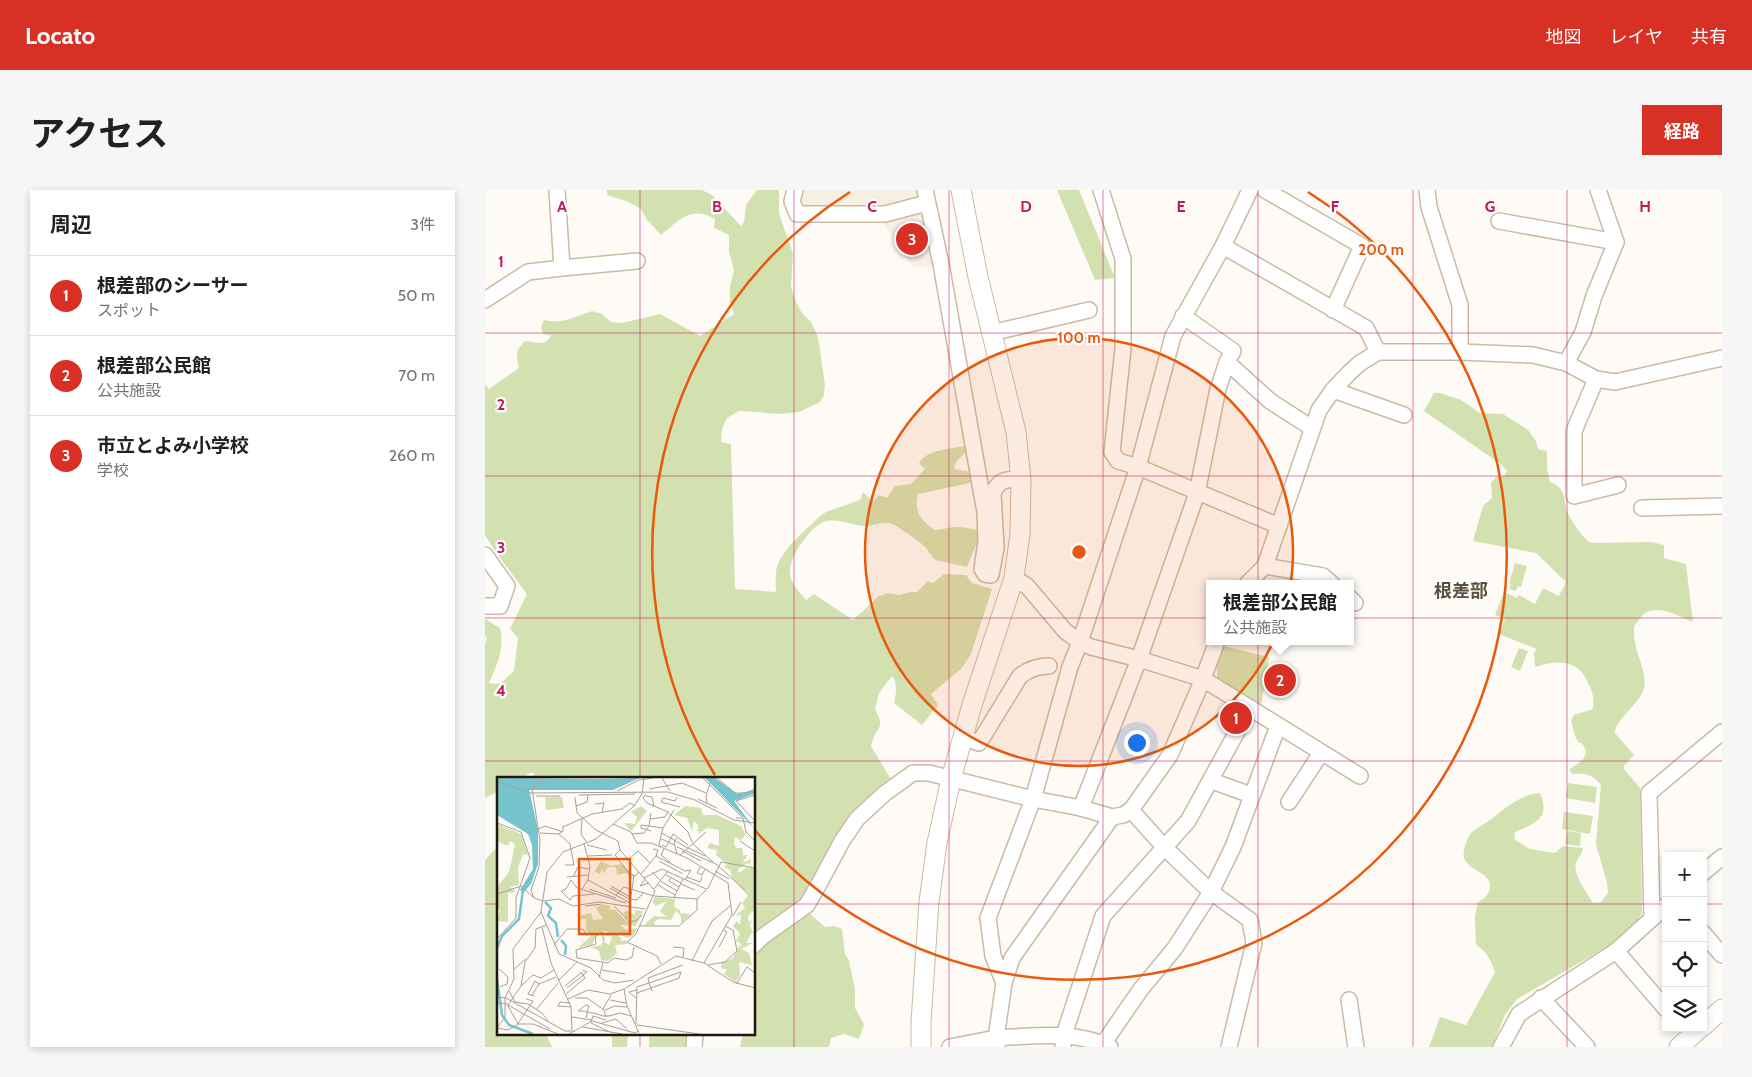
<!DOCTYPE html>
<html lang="ja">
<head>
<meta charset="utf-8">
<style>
  body { margin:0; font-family:Cabin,"Noto Sans JP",sans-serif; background:#f6f6f6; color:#202124 }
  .controls { position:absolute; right:15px; bottom:15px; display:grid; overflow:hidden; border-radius:0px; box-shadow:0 2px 8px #0003 }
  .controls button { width:45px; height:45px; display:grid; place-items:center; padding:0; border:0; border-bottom:1px solid #e0e0e0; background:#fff; color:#202124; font:25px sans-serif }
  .you { position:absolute; left:651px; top:552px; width:18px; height:18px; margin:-12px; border:4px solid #fff; border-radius:50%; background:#1a73e8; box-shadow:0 0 0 8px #1a73e833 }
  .badge { display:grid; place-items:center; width:32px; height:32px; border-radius:50%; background:#d93025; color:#fff; font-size:16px; font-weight:700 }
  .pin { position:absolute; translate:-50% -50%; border:2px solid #fff; box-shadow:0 1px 5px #0006 }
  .popup { position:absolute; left:721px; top:390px; width:148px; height:65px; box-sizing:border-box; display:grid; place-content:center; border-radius:0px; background:#fff; filter:drop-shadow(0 1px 4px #0005); font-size:16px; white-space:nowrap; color:#757577 }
  .popup b { font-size:19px; color:#202124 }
  .popup::after { content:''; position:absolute; left:50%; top:100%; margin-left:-10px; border:10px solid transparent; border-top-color:#fff }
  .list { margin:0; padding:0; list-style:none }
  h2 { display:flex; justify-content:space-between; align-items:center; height:65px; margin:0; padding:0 20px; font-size:21px }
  h2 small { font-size:16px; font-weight:400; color:#757577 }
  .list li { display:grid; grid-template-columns:32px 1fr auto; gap:15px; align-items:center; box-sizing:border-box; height:80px; padding:0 20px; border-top:1px solid #e0e0e0 }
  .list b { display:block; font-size:19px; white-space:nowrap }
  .list p { margin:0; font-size:16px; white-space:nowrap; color:#757577 }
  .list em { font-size:16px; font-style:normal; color:#757577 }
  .icon { flex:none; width:28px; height:28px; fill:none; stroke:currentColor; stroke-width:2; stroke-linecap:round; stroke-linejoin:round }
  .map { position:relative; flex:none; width:1237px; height:857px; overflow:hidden; border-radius:0px }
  header { display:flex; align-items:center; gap:30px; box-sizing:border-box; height:70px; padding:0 25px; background:#d93025; color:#fff }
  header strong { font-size:24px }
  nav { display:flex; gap:28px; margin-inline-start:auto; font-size:18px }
  .intro { display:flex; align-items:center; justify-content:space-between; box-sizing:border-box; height:120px; padding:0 30px }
  h1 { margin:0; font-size:35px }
  .button { padding:12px 22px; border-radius:0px; background:#d93025; color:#fff; font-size:18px; font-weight:700 }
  main { display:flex; gap:30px; padding:0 30px }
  aside { flex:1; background:#fff; border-radius:0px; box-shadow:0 2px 8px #0003 }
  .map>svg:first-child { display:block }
</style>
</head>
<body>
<header>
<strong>Locato</strong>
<nav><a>地図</a><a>レイヤ</a><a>共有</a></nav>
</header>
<div class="intro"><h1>アクセス</h1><a class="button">経路</a></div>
<main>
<aside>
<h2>周辺<small>3件</small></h2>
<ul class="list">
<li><span class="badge">1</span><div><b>根差部のシーサー</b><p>スポット</p></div><em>50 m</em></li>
<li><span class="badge">2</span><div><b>根差部公民館</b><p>公共施設</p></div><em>70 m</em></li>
<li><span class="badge">3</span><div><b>市立とよみ小学校</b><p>学校</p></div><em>260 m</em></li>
</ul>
</aside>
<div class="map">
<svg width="1237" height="857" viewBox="0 0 1237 857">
  <rect width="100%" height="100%" fill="#fefbf6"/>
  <polygon fill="#f8efe3" points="318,0 432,0 453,77 427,77 389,19 322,20 315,12"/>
  <g fill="#d3e1b0">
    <path d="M122,0H217L227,5L256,36L259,32L261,15L272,0H294V23L308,64L306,97L311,112L317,123L326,132L333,147L340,195L339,205L335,212L314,222L295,224L254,221L242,228L237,239L236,252L246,254L250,399L291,402C291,396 290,389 291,382C293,362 321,340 335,326L341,322L375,310L378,302L388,312L394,305L402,308L410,296L426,294L440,279L434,273C443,259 465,259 480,256L482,261L471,272L469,279L481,281L488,286L485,293L433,304C429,322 435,330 450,340C458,340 464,337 469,337C477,337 487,338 494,341V348L482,377L451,370C445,366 444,360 439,356C434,351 410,334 404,333C396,332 388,336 381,336C368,336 352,327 339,332C325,337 303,368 305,384C306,394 315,402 321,410L329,404L368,430L394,406L403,403L414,405L426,402H432L443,391L448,393L459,384L481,385L487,393L507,399L486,464L477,478L446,504L453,515L437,535L409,513C411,504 413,493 407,486L394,503L390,519L395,530V536L389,546L386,556L405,588C386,607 364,625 350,647C337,667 333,695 317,712C303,726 283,732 269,745V588H51L47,582L36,588H14V601L0,608V453L2,448L0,446V429L15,438C20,457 12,475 4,493L15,494L29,481L33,448L25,439L42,404L12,364L0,345V194L4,199L34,178C31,165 30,161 40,151C51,152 61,157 66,145L58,144L56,137L59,130C79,134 89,127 107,121L117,124L126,132L137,133L175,124L215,146L249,124L245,112V96L249,80L244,62V45L229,38L230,29C206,15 194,30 176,45L162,30L155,18L141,11L122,5Z"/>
    <polygon points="572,0 594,0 630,88 610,90"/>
    <path d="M949,203H955L976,210L995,223L1018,224L1043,240L1051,251L1053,259L1062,261V279L1065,292C1080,297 1079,308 1082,321C1085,329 1098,349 1106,353L1167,352L1179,355V368L1201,374L1208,432C1196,427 1174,414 1160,423C1156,426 1153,432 1149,436C1149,441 1149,447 1150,452C1152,467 1164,486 1158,501C1152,516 1130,530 1130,543L1149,565L1139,576V579L1155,598L1157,723L1152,731L1125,755L1032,809L1020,825L1007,857H944L955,827L981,835L1010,782C1006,771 1001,760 991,755L990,726L993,712C999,709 1006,703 1005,695C1003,681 984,681 979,668C977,663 982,647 986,643C991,638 999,634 1005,630C1020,619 1035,604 1055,603C1066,628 1050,634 1030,642L1029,645L1030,650L1045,659L1070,663L1078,656L1098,658C1097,665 1093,667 1091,673C1087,683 1103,704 1108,713L1116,712L1123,703L1122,693L1111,654L1116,595C1108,584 1100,583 1087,584L1084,579C1092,575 1107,566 1098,555C1093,550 1095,556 1092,550C1089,545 1088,537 1086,531L1089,525L1108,519C1109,507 1108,503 1103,493C1093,468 1072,470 1050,477L1049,463L1052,459L1014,444L1020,429L1010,425L1019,402L1032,408L1034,405L1050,414L1058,398L1074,406L1081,392L1051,363L988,351L998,316L1007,308L1006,293L1011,287L1019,286L1022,281L1017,275L939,221Z"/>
    <polygon points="1030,373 1042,376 1036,397 1033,396 1031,401 1024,399 1026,394 1024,393"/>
    <polygon points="738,456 784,467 776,516 732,489 732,473"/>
    <polygon points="1034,458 1043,461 1035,481 1026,477"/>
    <polygon points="1083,593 1112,597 1110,613 1081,608"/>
    <polygon points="1079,622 1108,626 1105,644 1077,639"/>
    <polygon points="1082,641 1096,643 1095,656 1080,654"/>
    <polygon points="14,655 14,843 63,843 62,846 67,857 0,857 0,670"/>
    <polygon points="324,723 340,737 349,736 357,739 360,764 364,771 370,800 370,818 379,834 374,849 359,844 346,848 344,857 255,857 258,843 269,843 269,766 287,748"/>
    <polygon points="127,843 143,843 142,857 127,857"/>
    <polygon points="164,843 204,843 202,857 164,857"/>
  </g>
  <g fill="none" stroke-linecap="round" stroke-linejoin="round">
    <defs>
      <g id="minor">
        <polyline points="310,0 307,11 312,24 400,24 442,13"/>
        <path d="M440,0L456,74L500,322L501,351L497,379L500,384L506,385L511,358L508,303C515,288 521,290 536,289"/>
        <polyline points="616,0 638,69 638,159 627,262 633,271 653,277 794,336"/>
        <polyline points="780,0 877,56 848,120"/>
        <polyline points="942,0 944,17 975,115 975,162"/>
        <polyline points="1014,31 1131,52"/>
        <polyline points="738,56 881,138 893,162"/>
        <polyline points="77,78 152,71"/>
        <polyline points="0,110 43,82 77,78 72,0"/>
        <polyline points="698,126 748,161 742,172 785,211 827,238"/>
        <polyline points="506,143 604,120"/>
        <polyline points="1081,173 1098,142 1109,106 1131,52 1113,0"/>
        <polyline points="1111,189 1089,241 1089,306 1133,295"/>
        <polyline points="848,200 919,225"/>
        <polyline points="1157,318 1237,316"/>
        <polyline points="0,365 22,396 15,416 0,416"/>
        <polyline points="780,376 838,386 847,394"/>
        <polyline points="529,388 542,396 580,441 595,452 606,457 654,469 718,489 875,586"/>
        <polyline points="762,394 780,376 834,220 848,200 864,183 875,173 893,162 975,162 1048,165 1081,173 1111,189 1130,192 1237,168"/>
        <polyline points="865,408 870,413"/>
        <path d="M478,547L494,553L535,486C544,479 552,476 564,476"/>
        <polyline points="727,591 766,605"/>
        <polyline points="804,612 836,563"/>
        <polyline points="596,618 654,469 712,303 733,199 742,172"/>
        <polyline points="646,620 680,658 726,702 765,730 769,753 744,857"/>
        <polyline points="1218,683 1237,667"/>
        <polyline points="1167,728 1164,603 1237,542"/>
        <polyline points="1218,743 1237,765"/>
        <polyline points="269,755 277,747 322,715 334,694 357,651 372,629 399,604 428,583 444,583 548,609 596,618 627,627 638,625 646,620 685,565 718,489 732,451"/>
        <polyline points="1131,761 1181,819"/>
        <polyline points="519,793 508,766 503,728 548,609 585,477 595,452 653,277 688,146 738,56 765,0"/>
        <polyline points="1056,808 1102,857"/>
        <polyline points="864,810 871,857"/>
        <polyline points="618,854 656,799 690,758 726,702 748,657 793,536"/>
        <polyline points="209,857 210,843"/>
        <polyline points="465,857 511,848 512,857"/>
        <polyline points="578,857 579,845 618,726 703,631 765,518"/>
        <path d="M625,857C588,840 551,846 511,848L519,793L527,768L627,627"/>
        <polyline points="1016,857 1034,824 1131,761 1181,716"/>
      </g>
      <g id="tertiary">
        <polyline points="1218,836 1237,819"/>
        <polyline points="436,857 436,832 444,712 452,653 466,589 487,515 529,388 535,344 536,289 531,242 493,87 476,0"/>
        <polyline points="1194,857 1215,838"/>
      </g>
    </defs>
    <use href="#minor" stroke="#cbbaa4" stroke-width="18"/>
    <use href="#tertiary" stroke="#cbbaa4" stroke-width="21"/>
    <use href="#minor" stroke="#fff" stroke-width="15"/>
    <use href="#tertiary" stroke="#fff" stroke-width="19"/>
  </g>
  <path fill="none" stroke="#c2185b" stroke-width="1" stroke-opacity="0.55" d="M155,0V588M309,0V857M464,0V857M618,0V857M773,0V857M928,0V857M1082,0V857M0,143H1237M0,286H1237M0,428H1237M0,571H1237M0,714H14M269,714H1181M1218,714H1237M155,843V857"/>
  <circle cx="594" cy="362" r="214" fill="#e8590c" fill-opacity=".12"/>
  <g fill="none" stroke="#e8590c" stroke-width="2.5">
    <circle cx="594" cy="362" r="214"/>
    <path d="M230 585A427 427 0 0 1 365 2M823 2A427 427 0 1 1 269 639"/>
  </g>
  <g text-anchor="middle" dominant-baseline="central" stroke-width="4.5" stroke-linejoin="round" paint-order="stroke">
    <g font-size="18" font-weight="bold" fill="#5d4f3c" stroke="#fff">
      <text x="976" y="401">根差部</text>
    </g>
  </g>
  <g transform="translate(12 587)">
    <rect width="258" height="258" fill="#fefbf6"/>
    <path d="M65,20L67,31L49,33L48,20ZM144,29L150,34L134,54L127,46L138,47L140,40L134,35ZM188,29L204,31L206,38H220L244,49L249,57L244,63L238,60L237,66L239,71H245L246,78H251L245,86L254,82L253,88L251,86L241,92L242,96L248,91H257V133L251,139L252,145L255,143L253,149L257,157L255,155L249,166H256L244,172L252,176L255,188L242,185L243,199L238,205L227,197L230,193L224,191V186L236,181L242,169L238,168L245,169L241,164L237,167L243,157L236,149L240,144L243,148L244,137L240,139V137L248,131L245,126L251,119L235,101L233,93L227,90L230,87L219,78L220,73L210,71L213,66L222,69V53L210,51L201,57L198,67L202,54H197L201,53V48L197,44L195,54L190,41L177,38ZM0,47L24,57L31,78L26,77L21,91L22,108L13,110L19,115L11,116V145L0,144L3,133L0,132V110L12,95L18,68L14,64L10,69L0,64ZM104,84L114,89L125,87L136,98V102L129,96L120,98L119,90H111L107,96L105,92L103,97L98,95L94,100ZM158,120L178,122L177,130L183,133V136L194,137L184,146V139L179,134L174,143L162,142L157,145L158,148H147L157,139L169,140L163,134L170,124L159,129L155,125ZM102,127L110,128L114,130L112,133L117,132L130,144L137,143L129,141L126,135L132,134L137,138L139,133L146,134L139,149L123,148L129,153L140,151L137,158L130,161L117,154L125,162L123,164L129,163L130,167L118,168L120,176L111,184L104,183L102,174L94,170L104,168L106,164L112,168L115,160L107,158L111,155L106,154L98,160L96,167L81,171L94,159L89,153V142H84L79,149L83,142L80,139L94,136L96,143L106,142L97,128L101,131Z" fill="#d3e1b0"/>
    <path d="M0,1L102,2L143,1L116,13H32L41,52V87L34,107L26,116L23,113L36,92L35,68L31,57L0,38ZM208,1H218L240,17L257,13V17L237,24L257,51Z" fill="#76c5ce"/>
    <path fill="none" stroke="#76c5ce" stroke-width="2.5" d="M48,125L54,131L51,139L59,146L61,160M64,163L69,169L68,178M0,171L5,159L22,142L26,113M0,202L5,238L12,248L36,257"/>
    <path fill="none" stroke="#a4a09a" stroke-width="1" d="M165,1L173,14M206,1L245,40M220,1L238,16H249L258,12M0,4L33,16L171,15L198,23L237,43L258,46M152,12L185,6L209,16M120,14L142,3L156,1M242,16V23L239,24L258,44M149,17L146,21L150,26L171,35L191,55L195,65M82,18L138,17M39,19H63M149,19L155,20L157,30M78,20L80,36L99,53L121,64L123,73L158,114L139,157L130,165L160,179L164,187M180,20L178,24L166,21L164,25L183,30M201,22L220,31M242,23L258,18M210,26L209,19L213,6M98,27L107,26L105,35M79,29L90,25L91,18M239,41H246L249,55L258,64M85,42L84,57L90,66M153,42L168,40L171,35M0,46L24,55L33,81L19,121V141L0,162M116,47L134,55L140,66H154L190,81L231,106L235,138L207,186M66,49V54L62,57L73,67L77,88H68M66,50L95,37L125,32L133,26L138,29M42,52L48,49L66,55M154,54L144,51V48L152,49L154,36M43,56L62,57M165,56L189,70M135,57L147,56L152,49L166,51M163,61L177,68M180,61L177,65L180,77M243,64L258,74M195,66L216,85M90,68L110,73M165,68L169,70L176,57L191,68M164,70L162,67L166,51L177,33M180,70L219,87L248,113M189,70L208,79M167,72L164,78L174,86M123,73L118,78L131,95L138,99L142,95M185,74L204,84M183,78L209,55M91,79L115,78M159,79L188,94M131,83L141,74L153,86M162,84L186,97M204,89L200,96L205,98L208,92M188,94L194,93L188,103M218,94L232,102M155,95L165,105L180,114M144,97L159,79L161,73L156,72M169,98L184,106M70,100L91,98M76,100L81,90L92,92M174,100L172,104L182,110M190,100L203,105L205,100M147,101L165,92L209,112M148,102L143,109L152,106M91,103L133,126L137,98M184,107L198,113M161,108L178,118M24,109L36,120M114,109L133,120M113,111L132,122L140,123L146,116M85,112L91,103L93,89L87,67M92,112L119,121M157,112L171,94M0,117L24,109M98,117L76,119L73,123L64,114L69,112L74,103L80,111L129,126M119,118L127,110L157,119L200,122M177,120L186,102M46,124L62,122L76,129L102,125L148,132M46,124L37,121L34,113L42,90L43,63L35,12L46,1M88,129L104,127M117,129L132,144H139L145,138M44,135L62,177L94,191L106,203L118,206L137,203M236,139L244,125M49,148L39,152L38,171L28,185L24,209L11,228L53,252M142,149H182L200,133V122L211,111L224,85L258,91M45,150L54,186L74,230L75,255M57,168L70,152H86L90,159M176,170L187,171L186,180M222,170L230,155L226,153M80,181L111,186L117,181L129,183L135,180L137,170M80,181L79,173L99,167L98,160L105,155L107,164M195,184L215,144L233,129M211,188L228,185L240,174L236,153L228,149M2,192L11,200L10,207L3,210M17,192L29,182M105,193L128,197M102,201L106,185M61,204L80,185M42,207L59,200M239,207L250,190L258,196M24,209L36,198L44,201L57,193M68,209L85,195M70,211L90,195L86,193M127,212L130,229L142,256M12,214L18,225L31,227L45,236L51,244M140,216L154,211L155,214M35,218L42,207L38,204L31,217L37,219M68,218L88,201L84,195M0,220L9,221L68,254H74M78,221H90L107,233L109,240M139,221L132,215L140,213M71,222L91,213L113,217L127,212L179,179L207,186L236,205L258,211M113,223L129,226M0,226L10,227L21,247H36L61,257M73,226L63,225L61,229L74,230M106,232L114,218M39,233L61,206M108,233L118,229L130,230M112,239L123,236L134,239M75,240L95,243M89,241L90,238V235L92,229L89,228L81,234H87L90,235L94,236H97L106,239H112M94,245L96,239L109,243M94,246L111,254M105,246L119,242L130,252M139,247L140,210L152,206L184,195L182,201L154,211L152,206L151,201L186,188M140,248L202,257M86,250L125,257M0,251L11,253L20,248L36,224L29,222M0,251L8,240V221L17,202L16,172L44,135L50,95L66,75L99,62L137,29L145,17L147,1M72,257L95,244L138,256L141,254"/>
    <path fill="#e8590c" fill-opacity="0.15" stroke="#e8590c" stroke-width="2.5" d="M82,82H133V157H82Z"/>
    <rect width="258" height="258" fill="none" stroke="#1e180f" stroke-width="2.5"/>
  </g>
  <g font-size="16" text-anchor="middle" font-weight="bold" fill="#c2185b" stroke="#fff" stroke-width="4.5" stroke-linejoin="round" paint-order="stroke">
    <text x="77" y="22">A</text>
    <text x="232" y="22">B</text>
    <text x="387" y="22">C</text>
    <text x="541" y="22">D</text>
    <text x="696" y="22">E</text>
    <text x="850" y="22">F</text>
    <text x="1005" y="22">G</text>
    <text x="1160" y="22">H</text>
    <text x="16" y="77">1</text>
    <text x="16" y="220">2</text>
    <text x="16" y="363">3</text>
    <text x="16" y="506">4</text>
  </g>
  <circle cx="594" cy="362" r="8" fill="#e8590c" stroke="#fff" stroke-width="2.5"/>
  <g font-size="15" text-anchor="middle" font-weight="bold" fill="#e8590c" stroke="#fff" stroke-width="4.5" stroke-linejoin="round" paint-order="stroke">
    <text x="896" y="65">200 m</text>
    <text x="594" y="153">100 m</text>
  </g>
</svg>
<div class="controls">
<button>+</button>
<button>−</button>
<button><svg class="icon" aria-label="locate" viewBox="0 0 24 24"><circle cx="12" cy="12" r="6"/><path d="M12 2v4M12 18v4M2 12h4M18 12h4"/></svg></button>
<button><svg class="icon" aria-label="layers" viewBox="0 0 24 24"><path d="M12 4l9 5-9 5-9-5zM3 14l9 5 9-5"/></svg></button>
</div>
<div class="you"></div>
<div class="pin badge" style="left:751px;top:528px">1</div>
<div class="pin badge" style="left:795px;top:490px">2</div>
<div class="popup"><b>根差部公民館</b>公共施設</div>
<div class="pin badge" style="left:427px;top:49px">3</div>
</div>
</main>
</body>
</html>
